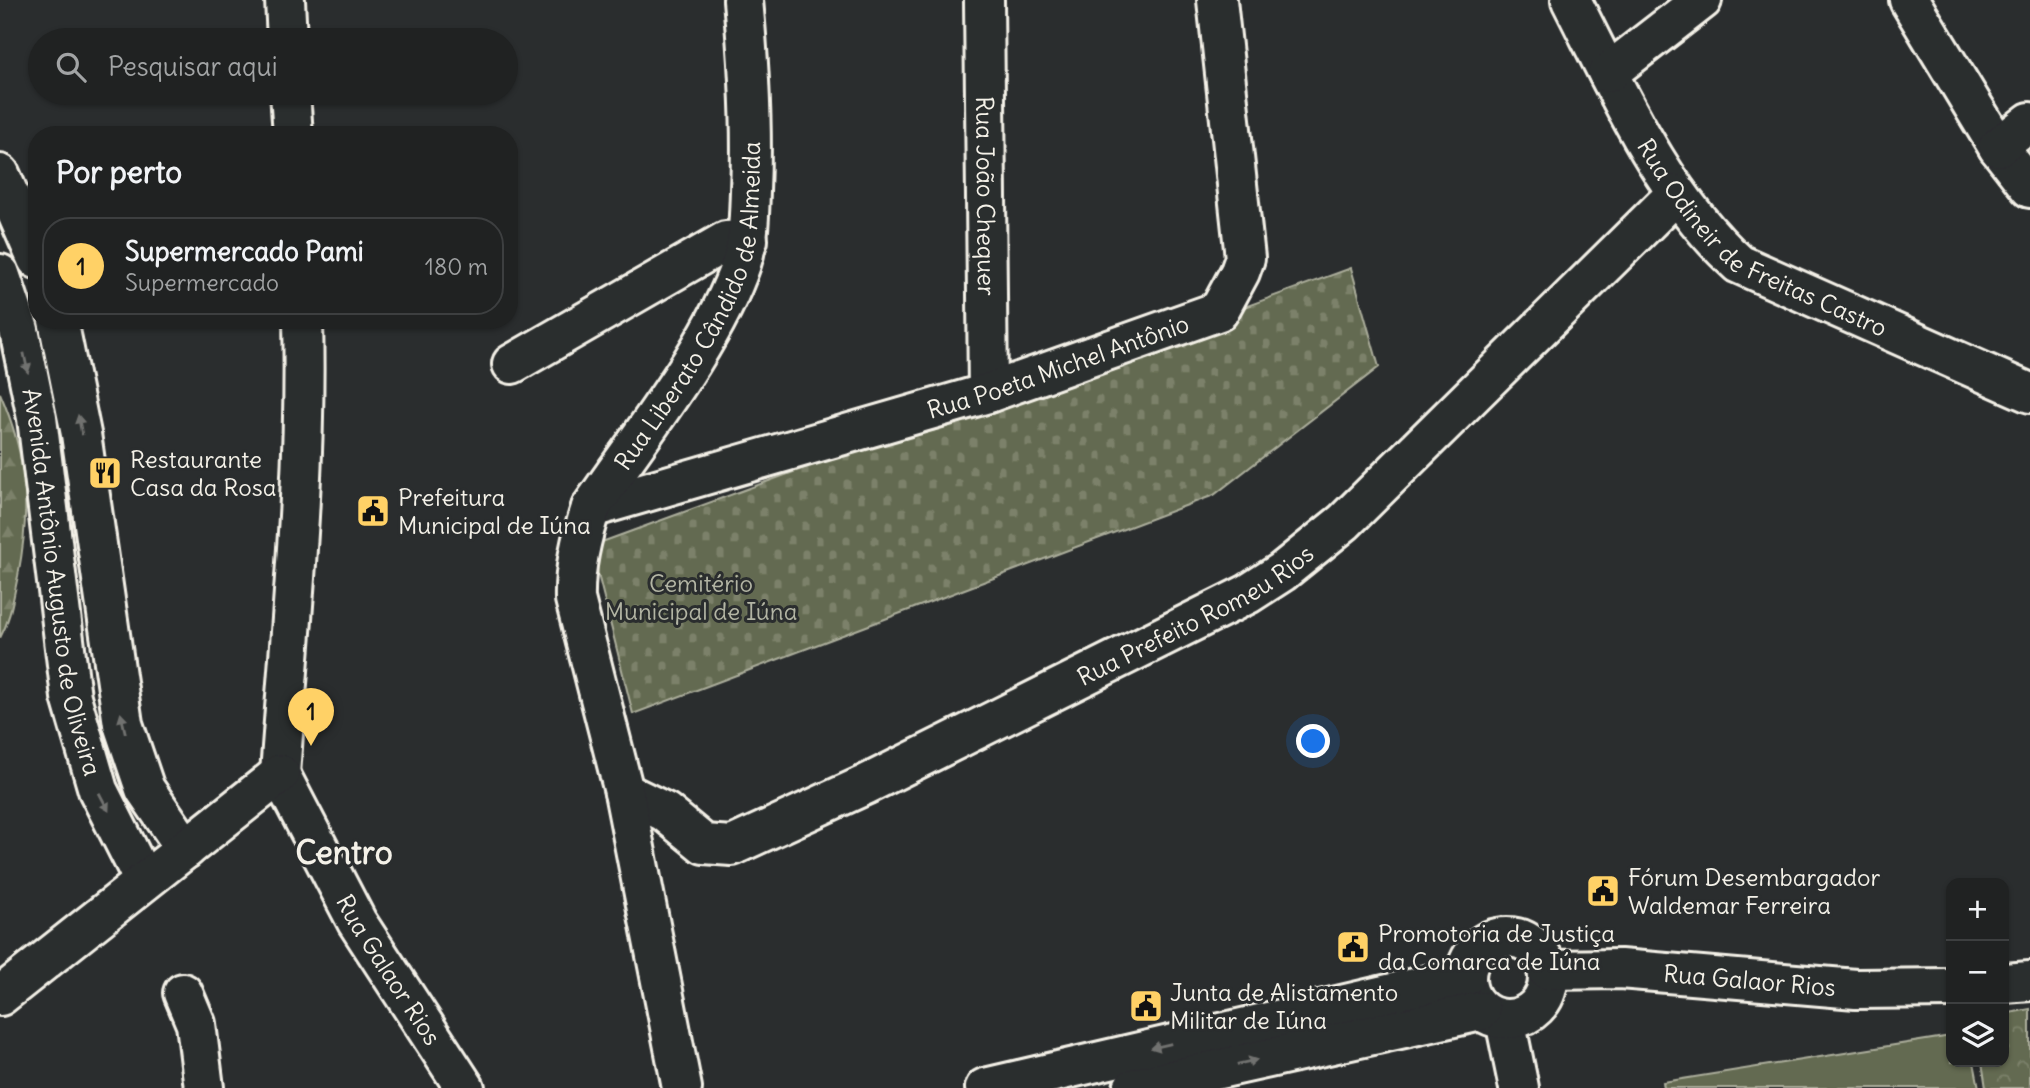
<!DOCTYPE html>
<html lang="pt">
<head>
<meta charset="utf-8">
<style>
  body { margin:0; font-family:Delius,sans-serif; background:#282a2a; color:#f1f3f6 }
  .controls { position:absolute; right:21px; bottom:21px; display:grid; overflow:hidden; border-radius:14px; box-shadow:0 2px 5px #0004 }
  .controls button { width:63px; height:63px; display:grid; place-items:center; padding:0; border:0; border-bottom:2px solid #3d3f40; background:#202222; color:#f1f3f6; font:35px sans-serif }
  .you { position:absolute; left:1314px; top:742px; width:24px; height:24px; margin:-18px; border:5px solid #fff; border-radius:50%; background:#1a73e8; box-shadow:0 0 0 10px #1a73e833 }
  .badge { display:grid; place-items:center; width:46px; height:46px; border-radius:50%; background:#ffd166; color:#111; font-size:23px; font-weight:700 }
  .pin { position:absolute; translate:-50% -58px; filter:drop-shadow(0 2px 4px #0008) }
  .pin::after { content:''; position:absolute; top:37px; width:24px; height:21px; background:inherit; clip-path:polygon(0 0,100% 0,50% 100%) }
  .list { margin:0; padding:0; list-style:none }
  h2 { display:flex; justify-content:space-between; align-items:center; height:91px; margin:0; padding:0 28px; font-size:30px }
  h2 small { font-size:23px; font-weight:400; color:#a2a4a5 }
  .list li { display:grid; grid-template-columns:46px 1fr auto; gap:21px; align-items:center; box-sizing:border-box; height:98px; margin:0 14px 14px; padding:0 14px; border:2px solid #3d3f40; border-radius:28px }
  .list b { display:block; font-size:26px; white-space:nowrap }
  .list p { margin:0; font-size:23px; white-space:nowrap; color:#a2a4a5 }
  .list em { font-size:23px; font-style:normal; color:#a2a4a5 }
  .icon { flex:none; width:38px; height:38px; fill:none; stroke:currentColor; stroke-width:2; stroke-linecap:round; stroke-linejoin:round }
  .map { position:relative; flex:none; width:2030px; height:1088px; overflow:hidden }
  .search { position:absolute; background:#202222; box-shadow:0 2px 5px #0004; left:28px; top:28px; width:490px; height:77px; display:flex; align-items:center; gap:18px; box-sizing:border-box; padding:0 24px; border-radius:38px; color:#a2a4a5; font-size:26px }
  .panel { position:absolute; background:#202222; box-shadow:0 2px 5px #0004; left:28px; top:126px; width:490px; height:203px; border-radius:28px }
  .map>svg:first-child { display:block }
</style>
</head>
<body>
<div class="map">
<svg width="2030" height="1088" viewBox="0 0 2030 1088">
  <defs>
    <pattern id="forest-firs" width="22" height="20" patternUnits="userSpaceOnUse" patternTransform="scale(1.75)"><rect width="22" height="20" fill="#646b51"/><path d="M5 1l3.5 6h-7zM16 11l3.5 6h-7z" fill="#7b816a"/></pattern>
    <pattern id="cemetery-stones" width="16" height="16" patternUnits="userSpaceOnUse" patternTransform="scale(1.75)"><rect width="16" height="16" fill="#646b51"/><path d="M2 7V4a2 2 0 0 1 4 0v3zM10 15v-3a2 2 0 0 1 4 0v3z" fill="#7b816a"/></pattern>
    <pattern id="park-crowns" width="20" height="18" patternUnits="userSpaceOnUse" patternTransform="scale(1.75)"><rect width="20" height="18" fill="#646b51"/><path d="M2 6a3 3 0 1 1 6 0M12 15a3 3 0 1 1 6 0" fill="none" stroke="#7b816a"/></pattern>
  </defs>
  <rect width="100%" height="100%" fill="#2a2d2e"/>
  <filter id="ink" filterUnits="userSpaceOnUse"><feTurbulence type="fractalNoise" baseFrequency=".0143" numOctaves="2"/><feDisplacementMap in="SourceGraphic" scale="14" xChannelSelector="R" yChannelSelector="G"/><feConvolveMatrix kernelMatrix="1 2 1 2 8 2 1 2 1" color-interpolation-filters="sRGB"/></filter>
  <g filter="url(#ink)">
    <path fill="url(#forest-firs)" stroke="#acae9c" stroke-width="2" d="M0,393C28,458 31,507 18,576C13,598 11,618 0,638Z"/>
    <polygon fill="url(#cemetery-stones)" stroke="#acae9c" stroke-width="2" points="1351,268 1379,367 1214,495 633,714 591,546"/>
    <polygon fill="url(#park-crowns)" stroke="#acae9c" stroke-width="2" points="2030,1009 2030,1088 1986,1088 1982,1062 2004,1062 2004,1014"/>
    <polygon fill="#646b51" stroke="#acae9c" stroke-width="2" points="1951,1036 1951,1062 1974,1062 1979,1088 1664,1088 1663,1082"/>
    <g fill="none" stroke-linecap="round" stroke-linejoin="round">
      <defs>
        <g id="street">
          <path id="s1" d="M984,0L988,393"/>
          <path id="s2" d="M1571,0C1617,90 1663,196 1739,264L2030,393"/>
          <polyline points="1909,0 1998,147 2030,188"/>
          <polyline points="1608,73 1702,0"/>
          <polyline points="1998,147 2030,122"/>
          <polyline points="0,174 37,259"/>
          <path id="s3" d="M0,274L19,330L37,418L71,697L98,790L144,881"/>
          <polyline points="58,320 81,434 123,724 145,789 186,849"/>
          <polyline points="512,364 726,241 748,240"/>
          <path id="s4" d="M591,508L988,393L1219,311L1240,272L1245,258L1217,0"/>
          <path id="s5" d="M624,792L665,812L704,844L732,846L865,785L1248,594L1282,572L1344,522L1676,194"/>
          <polyline points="183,993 196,1024 204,1088"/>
          <polyline points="1505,1020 1519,1088"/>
          <path id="s6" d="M682,1088L624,792L575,599C574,567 581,538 591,508C639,437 714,344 741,264C749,241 749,216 750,191C753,127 749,64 743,0"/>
        </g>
        <g id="secondary">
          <polyline points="285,0 287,40"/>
          <polyline points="290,93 293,135"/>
          <path d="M280,774C291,623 307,472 303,320"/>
          <path id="s7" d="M280,774L357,922L465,1088"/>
          <circle cx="1507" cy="978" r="41"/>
          <path id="s8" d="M1547,970L1620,969L1856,989L1951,988"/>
          <polyline points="2004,983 2030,981"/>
          <polyline points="0,996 280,774"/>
          <polyline points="985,1088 1466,976"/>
          <polyline points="1133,1088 1481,1011"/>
        </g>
      </defs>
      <use href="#street" stroke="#f4f1e8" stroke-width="44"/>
      <use href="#secondary" stroke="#f4f1e8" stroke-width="44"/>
      <use href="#street" stroke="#2a2d2e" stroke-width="38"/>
      <use href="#secondary" stroke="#2a2d2e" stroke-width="38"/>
    </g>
    <defs><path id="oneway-solid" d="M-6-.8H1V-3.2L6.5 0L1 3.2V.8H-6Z" transform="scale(1.75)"/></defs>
    <g fill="#71726f">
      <use href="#oneway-solid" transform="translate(26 363) rotate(78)"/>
      <use href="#oneway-solid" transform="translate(80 425) rotate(-101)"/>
      <use href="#oneway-solid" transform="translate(123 723) rotate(-103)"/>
      <use href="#oneway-solid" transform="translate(104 802) rotate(62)"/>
      <use href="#oneway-solid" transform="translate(1161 1046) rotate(167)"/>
      <use href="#oneway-solid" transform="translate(1247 1062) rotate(-13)"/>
    </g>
  </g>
  <defs>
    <symbol id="restaurant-square" viewBox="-11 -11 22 22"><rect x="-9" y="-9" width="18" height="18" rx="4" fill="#ffd166" stroke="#2a2d2e"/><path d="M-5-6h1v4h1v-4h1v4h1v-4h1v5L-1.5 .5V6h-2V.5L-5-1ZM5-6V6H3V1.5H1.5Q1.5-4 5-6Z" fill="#111"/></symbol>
    <symbol id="civic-square" viewBox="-11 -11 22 22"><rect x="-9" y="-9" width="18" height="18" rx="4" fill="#ffd166" stroke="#2a2d2e"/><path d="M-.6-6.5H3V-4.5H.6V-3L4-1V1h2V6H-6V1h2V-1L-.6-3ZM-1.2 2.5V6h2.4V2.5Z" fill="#111"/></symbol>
  </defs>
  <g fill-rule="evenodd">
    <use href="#restaurant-square" x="86" y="454" width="38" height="38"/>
    <use href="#civic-square" x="354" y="492" width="38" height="38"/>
    <use href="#civic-square" x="1584" y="872" width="38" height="38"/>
    <use href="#civic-square" x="1334" y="928" width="38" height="38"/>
    <use href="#civic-square" x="1127" y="987" width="38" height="38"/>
  </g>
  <g text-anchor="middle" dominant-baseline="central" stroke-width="6" stroke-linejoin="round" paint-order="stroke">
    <g font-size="24" fill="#f4f1e8" stroke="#2a2d2e">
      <text stroke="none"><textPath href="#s1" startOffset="196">Rua João Chequer</textPath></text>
      <text stroke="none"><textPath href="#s2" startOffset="317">Rua Odineir de Freitas Castro</textPath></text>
      <text stroke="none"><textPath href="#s6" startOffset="824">Rua Liberato Cândido de Almeida</textPath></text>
      <text stroke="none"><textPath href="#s4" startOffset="488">Rua Poeta Michel Antônio</textPath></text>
      <text stroke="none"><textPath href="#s3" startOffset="315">Avenida Antônio Augusto de Oliveira</textPath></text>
      <text stroke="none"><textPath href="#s5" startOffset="642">Rua Prefeito Romeu Rios</textPath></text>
      <text stroke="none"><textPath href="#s7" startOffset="224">Rua Galaor Rios</textPath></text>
      <text stroke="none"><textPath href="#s8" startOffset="203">Rua Galaor Rios</textPath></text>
    </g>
    <g font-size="24" fill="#f4f1e8" stroke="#2a2d2e" text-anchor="start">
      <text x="130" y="459">Restaurante<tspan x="130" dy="28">Casa da Rosa</tspan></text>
      <text x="398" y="497">Prefeitura<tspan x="398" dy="28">Municipal de Iúna</tspan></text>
      <text x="1628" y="877">Fórum Desembargador<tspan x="1628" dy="28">Waldemar Ferreira</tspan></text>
      <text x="1378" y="933">Promotoria de Justiça<tspan x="1378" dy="28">da Comarca de Iúna</tspan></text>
      <text x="1170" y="992">Junta de Alistamento<tspan x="1170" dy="28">Militar de Iúna</tspan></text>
    </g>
    <g font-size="24" fill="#b3b5a4" stroke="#2a2d2e">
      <text x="701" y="583">Cemitério<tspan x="701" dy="28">Municipal de Iúna</tspan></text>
    </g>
    <g font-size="32" font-weight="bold" fill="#f4f1e8" stroke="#2a2d2e">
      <text x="344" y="852">Centro</text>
    </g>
  </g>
</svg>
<div class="controls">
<button>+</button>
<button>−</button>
<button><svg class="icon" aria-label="layers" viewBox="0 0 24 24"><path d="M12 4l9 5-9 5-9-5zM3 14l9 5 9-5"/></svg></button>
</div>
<div class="you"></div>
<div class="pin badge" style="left:311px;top:746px">1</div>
<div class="search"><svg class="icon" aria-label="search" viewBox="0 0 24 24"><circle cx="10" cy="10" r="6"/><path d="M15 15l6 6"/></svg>Pesquisar aqui</div>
<section class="panel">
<h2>Por perto<small></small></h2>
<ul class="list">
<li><span class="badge">1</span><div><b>Supermercado Pami</b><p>Supermercado</p></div><em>180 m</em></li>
</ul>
</section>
</div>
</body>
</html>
